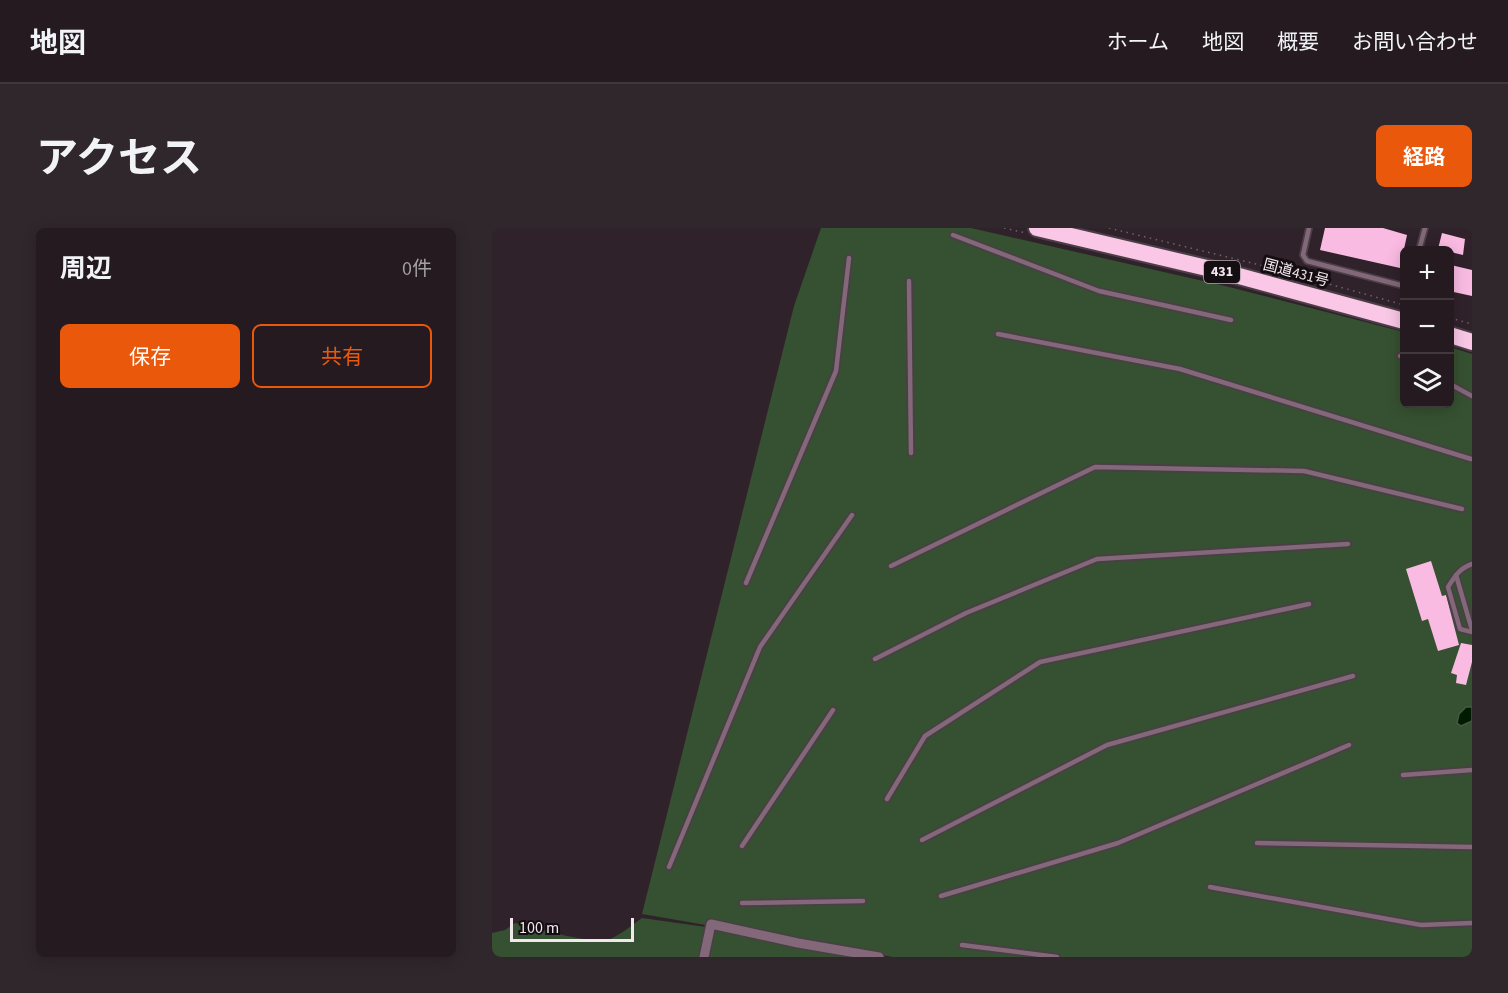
<!DOCTYPE html>
<html lang="ja">
<head>
<meta charset="utf-8">
<style>
  body { margin:0; font-family:"Source Sans 3","Noto Sans JP",sans-serif; background:#30272d; color:#f1f3f6 }
  .controls { position:absolute; right:18px; top:18px; display:grid; overflow:hidden; border-radius:9px; box-shadow:0 3px 15px #0003 }
  .controls button { width:54px; height:54px; display:grid; place-items:center; padding:0; border:0; border-bottom:2px solid #41383e; background:#241a20; color:#f1f3f6; font:30px sans-serif }
  .scale { position:absolute; left:18px; bottom:15px; width:124px; box-sizing:border-box; padding-left:6px; border:3px solid #f1e7ed; border-top:0; font-size:16px; line-height:21px; white-space:nowrap; color:#f1e7ed; -webkit-text-stroke:4px #140e12; paint-order:stroke }
  .list { margin:0; padding:0; list-style:none }
  h2 { display:flex; justify-content:space-between; align-items:center; height:78px; margin:0; padding:0 24px; font-size:26px }
  h2 small { font-size:20px; font-weight:400; color:#a3a1a5 }
  .actions { display:flex; gap:12px; padding:18px 24px }
  .actions a { flex:1; padding:14px 0; border:2px solid #ea580c; border-radius:9px; text-align:center; font-size:21px; color:#ea580c }
  .actions .main { background:#ea580c; color:#fff }
  .icon { flex:none; width:33px; height:33px; fill:none; stroke:currentColor; stroke-width:2; stroke-linecap:round; stroke-linejoin:round }
  .map { position:relative; flex:none; width:980px; height:729px; overflow:hidden; border-radius:9px }
  header { display:flex; align-items:center; gap:36px; box-sizing:border-box; height:84px; padding:0 30px; background:#241a20; border-bottom:2px solid #41383e }
  header strong { font-size:28px }
  nav { display:flex; gap:33px; margin-inline-start:auto; font-size:21px }
  .intro { display:flex; align-items:center; justify-content:space-between; box-sizing:border-box; height:144px; padding:0 36px }
  h1 { margin:0; font-size:42px }
  .button { padding:15px 27px; border-radius:9px; background:#ea580c; color:#fff; font-size:21px; font-weight:700 }
  main { display:flex; gap:36px; padding:0 36px }
  aside { flex:1; background:#241a20; border-radius:9px; box-shadow:0 3px 15px #0003 }
  .map>svg:first-child { display:block }
</style>
</head>
<body>
<header>
<strong>地図</strong>
<nav><a>ホーム</a><a>地図</a><a>概要</a><a>お問い合わせ</a></nav>
</header>
<div class="intro"><h1>アクセス</h1><a class="button">経路</a></div>
<main>
<aside>
<h2>周辺<small>0件</small></h2>
<ul class="list">
</ul>
<div class="actions"><a class="main">保存</a><a>共有</a></div>
</aside>
<div class="map">
<svg width="980" height="729" viewBox="0 0 980 729">
  <rect width="100%" height="100%" fill="#30222b"/>
  <g fill="#365131">
    <polygon points="329,0 479,0 733,58 912,104 912,176 958,176 958,119 980,126 980,729 401,729 150,686 302,78"/>
    <path d="M150,690L214,699L209,729H0V705L13,702L23,695C45,700 98,717 118,711C130,706 140,697 150,690Z"/>
    <polygon points="222,700 368,729 215,729"/>
  </g>
  <polygon fill="#001b00" stroke="#485847" stroke-width="1.5" points="974,479 980,479 980,493 969,498 965,495 967,486"/>
  <g fill="#fabbe3">
    <polygon points="833,0 891,0 915,7 908,40 828,22"/>
    <polygon points="950,5 973,11 971,27 946,21"/>
    <polygon points="959,37 980,42 980,68 957,63"/>
    <polygon points="939,333 950,368 954,367 967,417 946,423 936,391 930,393 914,341"/>
    <polygon points="969,415 980,417 980,434 974,457 964,455 965,447 959,445"/>
  </g>
  <g fill="none" stroke-linecap="round" stroke-linejoin="round">
    <defs>
      <g id="lane">
        <polyline points="817,0 811,27 815,33 912,58"/>
        <polyline points="461,7 607,63 739,92"/>
        <polyline points="927,22 933,0"/>
        <polyline points="417,53 419,225"/>
        <polyline points="506,106 688,141 979,231"/>
        <polyline points="908,128 912,130"/>
        <polyline points="958,156 980,168"/>
        <path d="M980,336C968,340 963,348 956,359L968,401L980,404"/>
        <polyline points="399,338 603,239 812,243 970,281"/>
        <polyline points="964,347 980,402"/>
        <polyline points="254,355 344,143 357,30"/>
        <polyline points="383,431 474,385 605,331 856,316"/>
        <polyline points="911,547 980,542"/>
        <polyline points="395,571 433,508 548,434 817,376"/>
        <polyline points="430,612 615,517 861,448"/>
        <polyline points="765,615 980,619"/>
        <polyline points="250,618 341,482"/>
        <polyline points="177,639 268,419 360,287"/>
        <polyline points="718,659 929,697 980,695"/>
        <polyline points="449,668 626,615 857,517"/>
        <polyline points="250,675 371,673"/>
        <polyline points="470,717 565,729"/>
      </g>
      <polyline id="street" points="212,729 219,696 306,715 387,729"/>
      <g id="highway">
        <polyline points="545,0 736,45 912,93"/>
        <polyline points="958,107 980,114"/>
      </g>
    </defs>
    <use href="#lane" stroke="#4b3e46" stroke-width="8"/>
    <use href="#street" stroke="#4b3e46" stroke-width="12"/>
    <use href="#highway" stroke="#4b3e46" stroke-width="20"/>
    <g stroke="#70646c" stroke-width="1.5" stroke-dasharray="1.5 4.5" stroke-linecap="butt">
      <polyline points="512,0 534,5"/>
      <polyline points="617,0 776,39 912,77"/>
      <polyline points="958,90 980,96"/>
    </g>
    <use href="#lane" stroke="#826878" stroke-width="4.5"/>
    <use href="#street" stroke="#826878" stroke-width="9"/>
    <use href="#highway" stroke="#fac7e7" stroke-width="16"/>
  </g>
  <g text-anchor="middle" dominant-baseline="central" stroke-width="6" stroke-linejoin="round" paint-order="stroke">
    <rect fill="#140e12" stroke="#afa6ab" stroke-width="1.5" x="712" y="33" width="36" height="22" rx="4.5"/>
    <g font-size="14" font-weight="bold" fill="#f1e7ed">
      <text x="730" y="44">431</text>
    </g>
    <g font-size="15" fill="#f1e7ed" stroke="#140e12">
      <text transform="translate(804 45) rotate(15)">国道431号</text>
    </g>
  </g>
</svg>
<div class="controls">
<button>+</button>
<button>−</button>
<button><svg class="icon" aria-label="layers" viewBox="0 0 24 24"><path d="M12 4l9 5-9 5-9-5zM3 14l9 5 9-5"/></svg></button>
</div>
<div class="scale">100 m</div>
</div>
</main>
</body>
</html>
